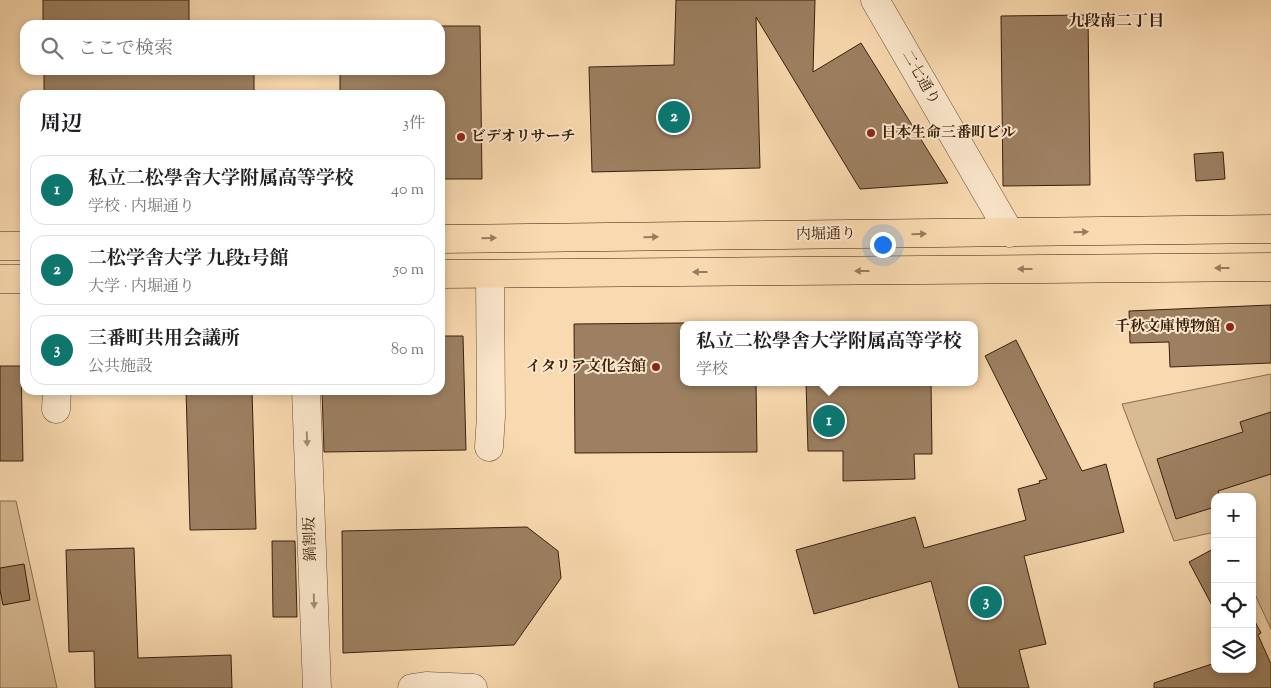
<!DOCTYPE html>
<html lang="ja">
<head>
<meta charset="utf-8">
<style>
  body { margin:0; font-family:"Sorts Mill Goudy","Noto Serif JP",serif; background:#f2f2f2; color:#202124 }
  .controls { position:absolute; right:15px; bottom:15px; display:grid; overflow:hidden; border-radius:10px; box-shadow:0 2px 8px #0003 }
  .controls button { width:45px; height:45px; display:grid; place-items:center; padding:0; border:0; border-bottom:1px solid #e0e0e0; background:#fff; color:#202124; font:25px sans-serif }
  .you { position:absolute; left:882px; top:244px; width:18px; height:18px; margin:-12px; border:4px solid #fff; border-radius:50%; background:#1a73e8; box-shadow:0 0 0 8px #1a73e833 }
  .badge { display:grid; place-items:center; width:32px; height:32px; border-radius:50%; background:#0f766e; color:#fff; font-size:16px; font-weight:700 }
  .pin { position:absolute; translate:-50% -50%; border:2px solid #fff; box-shadow:0 1px 5px #0006 }
  .popup { position:absolute; left:680px; top:321px; width:298px; height:65px; box-sizing:border-box; display:grid; place-content:center; border-radius:10px; background:#fff; filter:drop-shadow(0 1px 4px #0005); font-size:16px; white-space:nowrap; color:#757577 }
  .popup b { font-size:19px; color:#202124 }
  .popup::after { content:''; position:absolute; left:50%; top:100%; margin-left:-10px; border:10px solid transparent; border-top-color:#fff }
  .list { margin:0; padding:0; list-style:none }
  h2 { display:flex; justify-content:space-between; align-items:center; height:65px; margin:0; padding:0 20px; font-size:21px }
  h2 small { font-size:16px; font-weight:400; color:#757577 }
  .list li { display:grid; grid-template-columns:32px 1fr auto; gap:15px; align-items:center; box-sizing:border-box; height:70px; margin:0 10px 10px; padding:0 10px; border:1px solid #e0e0e0; border-radius:15px }
  .list b { display:block; font-size:19px; white-space:nowrap }
  .list p { margin:0; font-size:16px; white-space:nowrap; color:#757577 }
  .list em { font-size:16px; font-style:normal; color:#757577 }
  .icon { flex:none; width:28px; height:28px; fill:none; stroke:currentColor; stroke-width:2; stroke-linecap:round; stroke-linejoin:round }
  .map { position:relative; flex:none; width:1271px; height:688px; overflow:hidden }
  .search { position:absolute; background:#fff; box-shadow:0 2px 8px #0003; left:20px; top:20px; width:425px; height:55px; display:flex; align-items:center; gap:12px; box-sizing:border-box; padding:0 18px; border-radius:15px; color:#757577; font-size:19px }
  .panel { position:absolute; background:#fff; box-shadow:0 2px 8px #0003; left:20px; top:90px; width:425px; height:305px; border-radius:15px }
  .map>svg:first-child { display:block }
</style>
</head>
<body>
<div class="map">
<svg width="1271" height="688" viewBox="0 0 1271 688">
  <rect width="100%" height="100%" fill="#f9d9af"/>
  <filter id="stains"><feTurbulence type="fractalNoise" baseFrequency=".004" numOctaves="4"/><feColorMatrix values="0 0 0 0 .2 0 0 0 0 .09 0 0 0 0 .02 0 0 0 .5 -.17"/></filter>
  <radialGradient id="worn" r=".72"><stop offset=".6" stop-color="#630" stop-opacity="0"/><stop offset="1" stop-color="#630" stop-opacity=".3"/></radialGradient>
  <g fill="#d8ba93" stroke="#886d50">
    <polygon points="1271,374 1271,629 1252,588 1252,497 1215,497 1215,532 1174,541 1122,404"/>
    <polygon points="0,501 16,501 57,688 0,688"/>
  </g>
  <g fill="#9c8061" stroke="#38200d">
    <rect x="43" y="0" width="146" height="25"/>
    <polygon points="676,0 815,0 813,72 861,43 948,183 860,189 756,17 760,168 592,172 589,67 674,65"/>
    <polygon points="1088,15 1090,185 1003,186 1001,16"/>
    <polygon points="440,26 480,26 482,179 440,179 440,95 340,95 340,70 440,70"/>
    <rect x="44" y="70" width="210" height="25"/>
    <polygon points="1223,152 1225,179 1196,181 1194,154"/>
    <polygon points="1271,305 1271,363 1170,367 1169,342 1130,343 1129,311"/>
    <polygon points="684,323 684,382 756,382 757,452 575,453 574,324"/>
    <polygon points="440,336 463,336 466,450 324,452 322,390 440,390"/>
    <polygon points="1016,340 1082,471 1106,464 1124,532 1024,556 1046,644 1019,650 1029,688 959,688 931,581 814,614 796,550 915,517 924,548 1026,520 1018,489 1040,483 1039,481 1047,479 985,356"/>
    <polygon points="0,366 21,366 23,461 0,461"/>
    <polygon points="806,382 931,382 932,454 914,454 915,479 843,481 843,451 808,451"/>
    <polygon points="186,390 252,390 256,529 190,530"/>
    <polygon points="1271,412 1271,474 1218,491 1220,497 1215,497 1215,507 1176,519 1157,459 1243,432 1240,422"/>
    <polygon points="527,527 558,551 561,578 514,645 343,653 342,531"/>
    <polygon points="272,541 295,541 297,617 273,617"/>
    <polygon points="134,548 138,658 231,655 232,688 95,688 94,651 69,652 66,550"/>
    <polygon points="1215,548 1215,611 1189,562"/>
    <polygon points="24,564 30,600 3,605 0,590 0,568"/>
    <polygon points="1252,616 1261,633 1258,635 1271,664 1271,688 1154,688 1154,683 1215,663 1215,669 1252,669"/>
  </g>
  <g fill="none" stroke-linecap="round" stroke-linejoin="round">
    <defs>
      <g id="minor">
        <polyline points="875,0 1010,233"/>
        <polyline points="306,390 317,688"/>
        <polyline points="56,409 57,390"/>
        <polyline points="489,447 491,416 490,274"/>
        <polyline points="412,688 426,686 473,688"/>
      </g>
      <g id="major">
        <polyline points="440,239 1271,229"/>
        <polyline points="0,246 25,246"/>
        <polyline points="440,274 1271,267"/>
        <polyline points="0,279 25,279"/>
      </g>
    </defs>
    <use href="#minor" stroke="#684e36" stroke-width="29"/>
    <use href="#major" stroke="#38200d" stroke-width="29"/>
    <use href="#minor" stroke="#fbe6cb" stroke-width="28"/>
    <use href="#major" stroke="#f9d9af" stroke-width="28"/>
  </g>
  <defs><path id="oneway-solid" d="M-6-.8H1V-3.2L6.5 0L1 3.2V.8H-6Z" transform="scale(1.25)"/></defs>
  <g fill="#987c5e">
    <use href="#oneway-solid" transform="translate(1081 232) rotate(-1)"/>
    <use href="#oneway-solid" transform="translate(919 234) rotate(-1)"/>
    <use href="#oneway-solid" transform="translate(651 237) rotate(-1)"/>
    <use href="#oneway-solid" transform="translate(489 238) rotate(-1)"/>
    <use href="#oneway-solid" transform="translate(1222 268) rotate(180)"/>
    <use href="#oneway-solid" transform="translate(1025 269) rotate(180)"/>
    <use href="#oneway-solid" transform="translate(862 271) rotate(180)"/>
    <use href="#oneway-solid" transform="translate(700 272) rotate(180)"/>
  </g>
  <g fill="#a38d76">
    <use href="#oneway-solid" transform="translate(307 439) rotate(88)"/>
    <use href="#oneway-solid" transform="translate(314 601) rotate(88)"/>
  </g>
  <g fill="#8f2418" stroke="#fbe6cb" stroke-width="2">
    <circle cx="871" cy="133" r="5"/>
    <circle cx="461" cy="137" r="5"/>
    <circle cx="1230" cy="327" r="5"/>
    <circle cx="656" cy="367" r="5"/>
  </g>
  <g text-anchor="middle" dominant-baseline="central" stroke-width="4" stroke-linejoin="round" paint-order="stroke">
    <g font-size="15" fill="#38200d" stroke="#fbe6cb">
      <text transform="translate(920 78) rotate(60)">二七通り</text>
      <text transform="translate(826 235) rotate(-1)">内堀通り</text>
      <text transform="translate(311 539) rotate(-92)">鍋割坂</text>
    </g>
    <g font-size="15" font-weight="bold" fill="#38200d" stroke="#fbe6cb" text-anchor="start">
      <text x="881" y="133">日本生命三番町ビル</text>
      <text x="471" y="137">ビデオリサーチ</text>
      <text x="1220" y="327" text-anchor="end">千秋文庫博物館</text>
      <text x="646" y="367" text-anchor="end">イタリア文化会館</text>
    </g>
    <g font-size="16" font-weight="bold" fill="#38200d" stroke="#fbe6cb">
      <text x="1116" y="22">九段南二丁目</text>
    </g>
  </g>
  <rect width="100%" height="100%" filter="url(#stains)"/>
  <rect width="100%" height="100%" fill="url(#worn)"/>
</svg>
<div class="controls">
<button>+</button>
<button>−</button>
<button><svg class="icon" aria-label="locate" viewBox="0 0 24 24"><circle cx="12" cy="12" r="6"/><path d="M12 2v4M12 18v4M2 12h4M18 12h4"/></svg></button>
<button><svg class="icon" aria-label="layers" viewBox="0 0 24 24"><path d="M12 4l9 5-9 5-9-5zM3 14l9 5 9-5"/></svg></button>
</div>
<div class="you"></div>
<div class="pin badge" style="left:829px;top:421px">1</div>
<div class="popup"><b>私立二松學舎大学附属高等学校</b>学校</div>
<div class="pin badge" style="left:674px;top:117px">2</div>
<div class="pin badge" style="left:986px;top:602px">3</div>
<div class="search"><svg class="icon" aria-label="search" viewBox="0 0 24 24"><circle cx="10" cy="10" r="6"/><path d="M15 15l6 6"/></svg>ここで検索</div>
<section class="panel">
<h2>周辺<small>3件</small></h2>
<ul class="list">
<li><span class="badge">1</span><div><b>私立二松學舎大学附属高等学校</b><p>学校 · 内堀通り</p></div><em>40 m</em></li>
<li><span class="badge">2</span><div><b>二松学舎大学 九段1号館</b><p>大学 · 内堀通り</p></div><em>50 m</em></li>
<li><span class="badge">3</span><div><b>三番町共用会議所</b><p>公共施設</p></div><em>80 m</em></li>
</ul>
</section>
</div>
</body>
</html>
